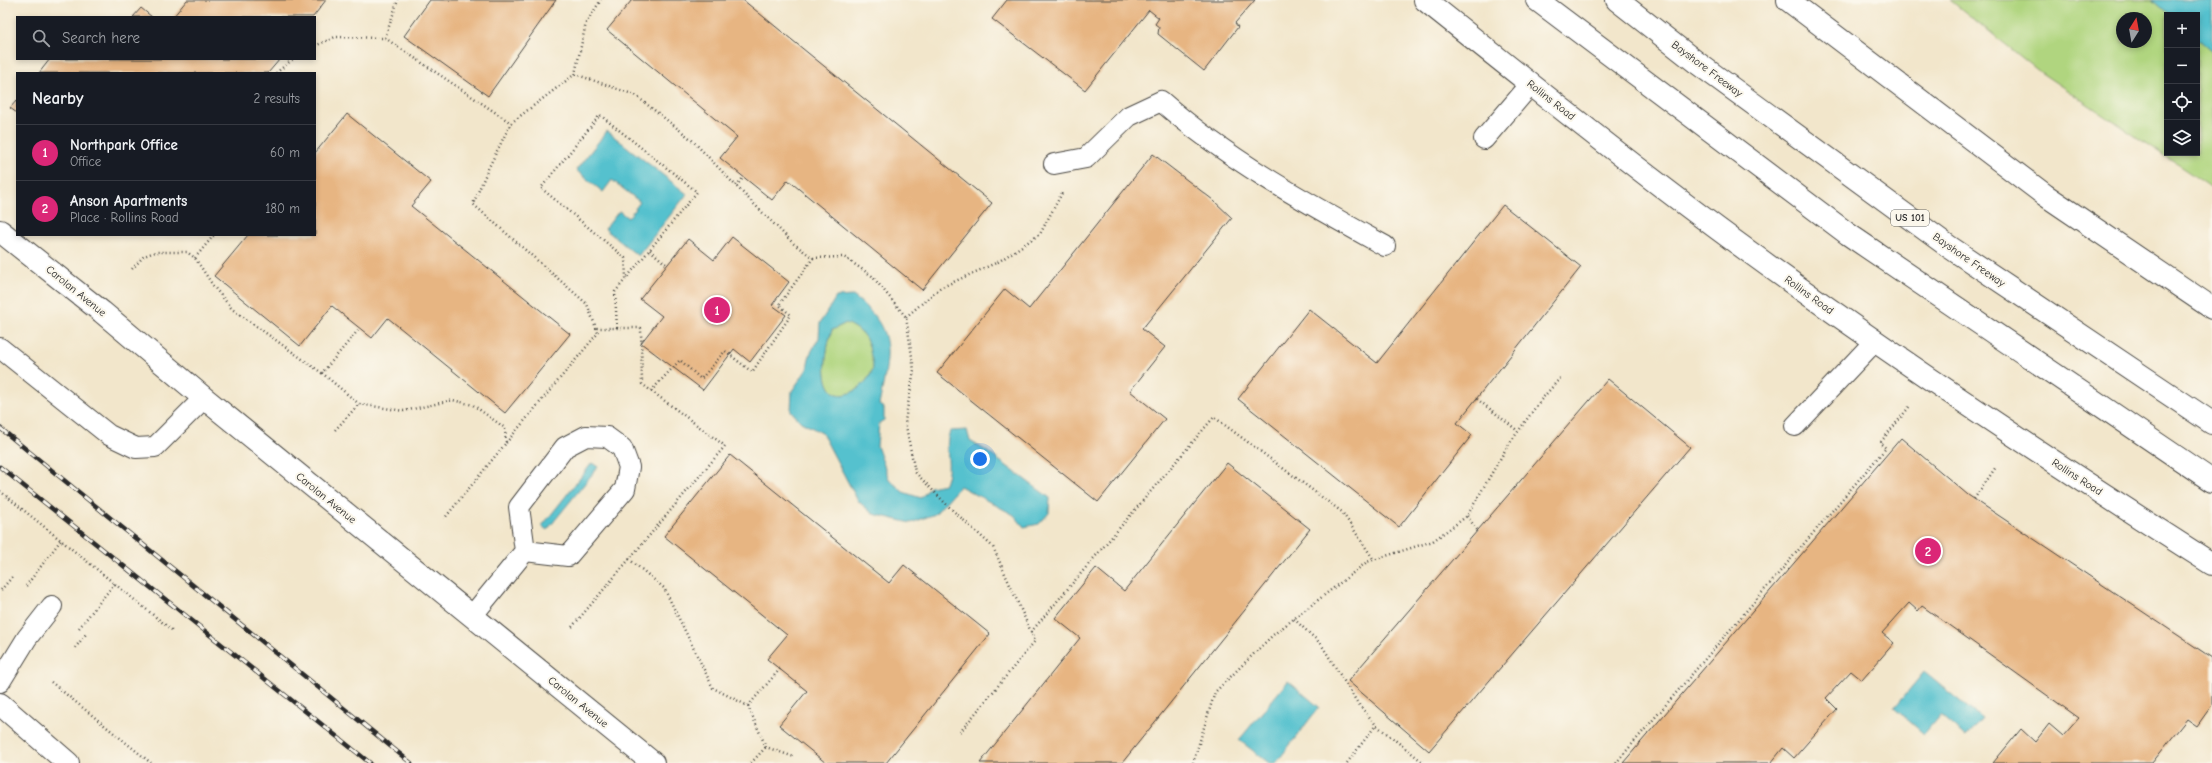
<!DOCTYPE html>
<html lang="en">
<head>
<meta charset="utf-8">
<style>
  body { margin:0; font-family:"Comic Neue",sans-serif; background:#242831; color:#f1f3f6 }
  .controls { position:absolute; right:12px; top:12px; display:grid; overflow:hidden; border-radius:0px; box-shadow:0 2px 6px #0003 }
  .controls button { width:36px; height:36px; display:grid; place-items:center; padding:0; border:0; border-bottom:1px solid #363941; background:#171b24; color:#f1f3f6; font:20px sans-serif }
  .compass { position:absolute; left:2116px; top:12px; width:36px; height:36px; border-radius:50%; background:#171b24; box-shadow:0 2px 6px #0003; rotate:11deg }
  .you { position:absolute; left:980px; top:459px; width:14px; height:14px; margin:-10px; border:3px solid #fff; border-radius:50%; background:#1a73e8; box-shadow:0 0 0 6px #1a73e833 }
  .badge { display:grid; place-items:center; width:26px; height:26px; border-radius:50%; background:#db2777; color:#fff; font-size:13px; font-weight:700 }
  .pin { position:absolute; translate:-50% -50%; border:2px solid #fff; box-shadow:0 1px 4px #0006 }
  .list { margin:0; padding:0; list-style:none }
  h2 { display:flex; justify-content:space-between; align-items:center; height:52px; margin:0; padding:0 16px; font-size:17px }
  h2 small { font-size:13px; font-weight:400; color:#9ea1a6 }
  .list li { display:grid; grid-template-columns:26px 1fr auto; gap:12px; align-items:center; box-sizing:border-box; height:56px; padding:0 16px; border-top:1px solid #363941 }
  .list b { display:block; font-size:15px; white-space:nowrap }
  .list p { margin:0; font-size:13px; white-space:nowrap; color:#9ea1a6 }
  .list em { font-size:13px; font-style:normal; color:#9ea1a6 }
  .icon { flex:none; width:22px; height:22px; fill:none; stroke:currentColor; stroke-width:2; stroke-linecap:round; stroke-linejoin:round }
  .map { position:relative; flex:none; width:2212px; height:763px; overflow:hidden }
  .search { position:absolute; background:#171b24; box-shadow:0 2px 6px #0003; left:16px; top:16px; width:300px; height:44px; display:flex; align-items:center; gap:10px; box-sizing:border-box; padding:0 14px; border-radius:0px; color:#9ea1a6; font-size:15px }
  .panel { position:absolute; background:#171b24; box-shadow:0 2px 6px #0003; left:16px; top:72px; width:300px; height:164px; border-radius:0px }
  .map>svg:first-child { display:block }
</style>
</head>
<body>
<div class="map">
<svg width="2212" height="763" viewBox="0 0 2212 763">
  <rect width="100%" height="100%" fill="#fbf7ec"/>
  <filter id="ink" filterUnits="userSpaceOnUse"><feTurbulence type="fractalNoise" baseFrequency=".025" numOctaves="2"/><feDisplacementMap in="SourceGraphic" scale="8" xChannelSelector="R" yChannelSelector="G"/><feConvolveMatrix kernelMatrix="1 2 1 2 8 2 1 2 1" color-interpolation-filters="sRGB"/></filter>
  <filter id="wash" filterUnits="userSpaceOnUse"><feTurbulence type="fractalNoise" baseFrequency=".012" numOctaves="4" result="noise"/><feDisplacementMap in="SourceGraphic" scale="16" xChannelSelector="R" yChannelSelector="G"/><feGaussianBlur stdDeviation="0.9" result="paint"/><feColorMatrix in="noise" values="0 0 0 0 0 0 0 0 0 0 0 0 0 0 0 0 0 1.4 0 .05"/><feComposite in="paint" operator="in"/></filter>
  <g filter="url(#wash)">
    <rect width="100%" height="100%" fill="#f2e6cb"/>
    <g fill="#b0d57f" stroke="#6e8055" fill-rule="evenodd">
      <path d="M1950,0H2153L2170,15H2167V153H2197V38L2212,51V188L2040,72ZM2122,18H2146V42H2122Z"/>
      <path d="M846,323C859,328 868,337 870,351C871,356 873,362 873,366C872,380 849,401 835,393C819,383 827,344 832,330Z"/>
    </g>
    <g fill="#54c1ce" stroke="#40767c" fill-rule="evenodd">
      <polygon points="2153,0 2212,0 2212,51 2197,38 2197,15 2170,15"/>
      <polygon points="607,131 687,194 638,256 605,229 619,211 628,218 640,202 612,180 603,192 576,170"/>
      <path d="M853,296C898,330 889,355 879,405L884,408V420L879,423L877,446L889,479L903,492L921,498L930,487L945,484C953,464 943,449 950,431L967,430L970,441L985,450L1050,498L1049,513L1039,524L1024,527L1014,515L960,486L935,514L911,523L873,514L858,501L822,433L801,422L791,411L792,391L807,369L810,354L819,338L820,323L836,297ZM846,323C859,328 868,337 870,351C871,356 873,362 873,367C872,380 849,401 835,393C819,383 827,344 832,330Z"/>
      <polygon points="592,463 598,467 547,530 542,526"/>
      <polygon points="1924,672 1982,719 1966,737 1940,715 1924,734 1894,708"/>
      <polygon points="1288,681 1319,707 1276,763 1269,763 1239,740"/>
    </g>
    <g id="blocks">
      <g fill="#e7b582">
        <polygon points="187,0 326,0 313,17 173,17"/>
        <polygon points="430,0 556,0 488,96 404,36"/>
        <polygon points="632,0 743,0 992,203 922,290 788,180 772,200 720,158 737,137 607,30"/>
        <polygon points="1007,0 1255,0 1235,23 1238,27 1204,71 1158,34 1159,27 1155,24 1159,18 1149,10 1085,90 992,19"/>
        <polygon points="141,8 152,17 133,17"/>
        <polygon points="50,59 280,59 268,73 39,73"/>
        <polygon points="17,100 17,113 10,108"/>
        <polygon points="347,114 431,182 411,206 570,334 505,413 388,318 372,338 332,306 300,346 214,276 248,235 315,235 315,153"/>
        <polygon points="1153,154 1213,200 1232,218 1142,329 1165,347 1130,391 1165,419 1098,502 937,373 1005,289 1029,309"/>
        <polygon points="1503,205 1581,267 1457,423 1472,435 1399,527 1238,399 1309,309 1377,363"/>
        <polygon points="732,237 789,282 772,305 786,315 750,362 734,349 703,390 641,343 662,316 640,299 688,239 714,260"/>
        <polygon points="1608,379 1690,447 1429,751 1348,681"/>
        <polygon points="1901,438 1968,495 2212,658 2212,705 2197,726 2187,719 2152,763 1993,763 2021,729 2035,742 2049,724 2063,736 2079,718 1922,606 1918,611 1909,603 1882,633 1894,643 1862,680 1851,671 1826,698 1837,709 1794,758 1783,748 1771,763 1623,763"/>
        <polygon points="730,455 889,583 904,565 990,634 886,763 826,763 779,725 807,691 767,659 787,635 664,536"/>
        <polygon points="1227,463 1310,529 1122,763 980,763 1080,638 1055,618 1096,568 1124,591"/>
      </g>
    </g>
  </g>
  <g filter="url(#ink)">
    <use href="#blocks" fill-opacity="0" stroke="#494743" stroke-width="1"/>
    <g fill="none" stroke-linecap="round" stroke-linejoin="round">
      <defs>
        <g id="lane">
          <polyline points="1484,139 1531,84"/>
          <path d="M1054,164L1086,158L1129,116L1161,101C1228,160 1307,203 1385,246"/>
          <polyline points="0,348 109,435 136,448 155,447 204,398"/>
          <polyline points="1795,426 1874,342"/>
          <polyline points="472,616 525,551 519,507 565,447 586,436 607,437 622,448 629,467 625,489 568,556 525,551"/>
          <polyline points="0,682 27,638 52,606"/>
        </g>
        <g id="secondary">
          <path d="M1425,0C1532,85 1638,171 1748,251C1899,361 2055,464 2212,564"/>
          <polyline points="0,231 102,312 204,398 653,763"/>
          <polyline points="0,704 68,763"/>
        </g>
        <g id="highway">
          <polyline points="1537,0 1848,234 2212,481"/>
          <polyline points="1617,0 1696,62 1948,246 2212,423"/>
          <polyline points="1788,0 2045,195 2212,308"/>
        </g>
      </defs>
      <use href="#lane" stroke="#494743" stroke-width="22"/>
      <use href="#secondary" stroke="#494743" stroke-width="24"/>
      <use href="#highway" stroke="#494743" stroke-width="24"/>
      <g stroke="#494743" stroke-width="2.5" stroke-dasharray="1 3" stroke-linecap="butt">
        <polyline points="385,38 511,123 575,74 586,23 601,0"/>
        <polyline points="315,46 335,37 385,38 398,0"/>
        <polyline points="276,73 293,59"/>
        <polyline points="575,74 635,95 691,139 736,186 744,177"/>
        <polyline points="650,250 667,265"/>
        <polyline points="195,258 214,235"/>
        <polyline points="813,258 844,257 872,276 906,317 914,370 905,421 915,472 947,505 993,547 1035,641 960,732"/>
        <polyline points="132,269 144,256 155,252 187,252 195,258 214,287 232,309 322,373 360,328"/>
        <polyline points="906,317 940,288 998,262 1040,234 1062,193"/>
        <polyline points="617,328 615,292 697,192 600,115 541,188 625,258 626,278"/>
        <polyline points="322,373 359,404"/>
        <polyline points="651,391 680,360 701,379 725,351 752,372 791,315 779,305 813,258 794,244 736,186"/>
        <polyline points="1477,399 1518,431"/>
        <polyline points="335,430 359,404 404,411 453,400 473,405 505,428 506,443 444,519"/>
        <polyline points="506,443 598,333 587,304 473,204 488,169 511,123"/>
        <polyline points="0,491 173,631"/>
        <polyline points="1974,499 1996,467"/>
        <polyline points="1467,516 1478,531"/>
        <polyline points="629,559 664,588 713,688 748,706 766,747 794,757"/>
        <polyline points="26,586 61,540"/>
        <polyline points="1,590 13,576"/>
        <polyline points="1294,619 1321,644 1357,702 1376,725 1424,763"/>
        <polyline points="572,627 725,446 642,384 641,328 596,328"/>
        <polyline points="79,628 115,583"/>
        <polyline points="1031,632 1214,417 1342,512 1374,560"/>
        <polyline points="75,648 86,634"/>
        <polyline points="51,682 151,763"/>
        <polyline points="748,706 780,669"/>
        <polyline points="751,763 766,747"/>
        <polyline points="1193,763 1215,692 1273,635 1367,562 1433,541 1467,516 1507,447 1540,401 1562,376"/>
        <polyline points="1347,763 1376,725"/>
        <polyline points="1616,763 1886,448 1880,443 1910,406"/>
      </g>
      <use href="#lane" stroke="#fff" stroke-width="20"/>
      <use href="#secondary" stroke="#fff" stroke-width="22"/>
      <use href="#highway" stroke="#fff" stroke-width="22"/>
      <defs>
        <g id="rail">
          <polyline points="0,428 411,763"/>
          <polyline points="0,467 370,763"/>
        </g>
      </defs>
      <use href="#rail" stroke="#2b2b2b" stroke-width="4.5"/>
      <use href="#rail" stroke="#fbf7ec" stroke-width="3" stroke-dasharray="9" stroke-linecap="butt"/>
    </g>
  </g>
  <g text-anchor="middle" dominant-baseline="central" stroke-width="4" stroke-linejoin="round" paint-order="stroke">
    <rect fill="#fbf7ec" stroke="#696865" stroke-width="1" x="1891" y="210" width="38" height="16" rx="3"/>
    <g font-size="10" font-weight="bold" fill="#2b2b2b">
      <text x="1910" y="218">US 101</text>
    </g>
    <g font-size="11" fill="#2b2b2b" stroke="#fbf7ec">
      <text transform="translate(1707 69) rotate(37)">Bayshore Freeway</text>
      <text transform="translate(1551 100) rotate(38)">Rollins Road</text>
      <text transform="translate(1969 260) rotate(35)">Bayshore Freeway</text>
      <text transform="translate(76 291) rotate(39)">Carolan Avenue</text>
      <text transform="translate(1809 295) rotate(36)">Rollins Road</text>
      <text transform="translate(2077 477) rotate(33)">Rollins Road</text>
      <text transform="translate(326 498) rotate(39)">Carolan Avenue</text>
      <text transform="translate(578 702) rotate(39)">Carolan Avenue</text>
    </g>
  </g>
</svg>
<div class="controls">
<button>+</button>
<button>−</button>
<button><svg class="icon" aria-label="locate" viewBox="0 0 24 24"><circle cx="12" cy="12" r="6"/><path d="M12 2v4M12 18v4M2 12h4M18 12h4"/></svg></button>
<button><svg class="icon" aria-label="layers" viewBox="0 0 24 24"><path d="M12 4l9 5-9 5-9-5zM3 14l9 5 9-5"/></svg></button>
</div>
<svg class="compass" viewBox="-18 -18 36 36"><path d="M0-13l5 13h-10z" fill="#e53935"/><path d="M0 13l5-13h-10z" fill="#9ea1a6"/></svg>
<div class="you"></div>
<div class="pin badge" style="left:717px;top:310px">1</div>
<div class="pin badge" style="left:1928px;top:551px">2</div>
<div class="search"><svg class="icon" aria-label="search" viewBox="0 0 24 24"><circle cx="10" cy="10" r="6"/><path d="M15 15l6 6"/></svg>Search here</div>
<section class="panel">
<h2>Nearby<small>2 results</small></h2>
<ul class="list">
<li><span class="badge">1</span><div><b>Northpark Office</b><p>Office</p></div><em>60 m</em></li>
<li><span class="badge">2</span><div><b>Anson Apartments</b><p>Place · Rollins Road</p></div><em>180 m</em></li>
</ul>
</section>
</div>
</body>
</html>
